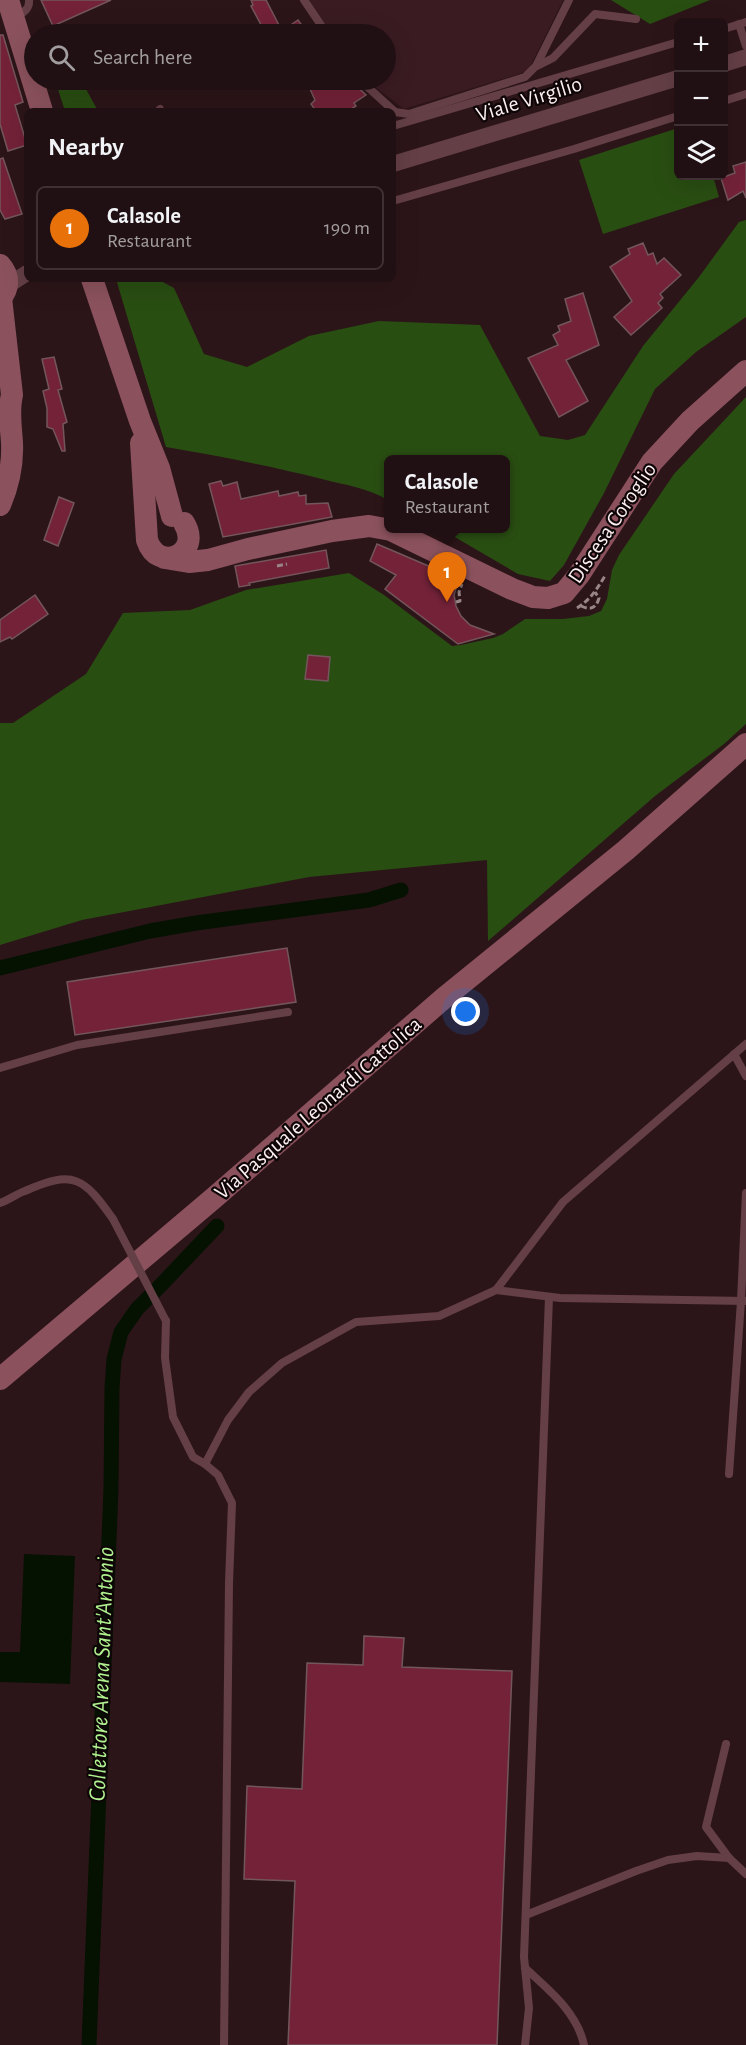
<!DOCTYPE html>
<html lang="en">
<head>
<meta charset="utf-8">
<style>
  body { margin:0; font-family:"Alegreya Sans",sans-serif; background:#29191c; color:#f1f3f6 }
  .controls { position:absolute; right:18px; top:18px; display:grid; overflow:hidden; border-radius:9px; box-shadow:0 6px 24px #0002 }
  .controls button { width:54px; height:54px; display:grid; place-items:center; padding:0; border:0; border-bottom:2px solid #3e3033; background:#211013; color:#f1f3f6; font:30px sans-serif }
  .you { position:absolute; left:466px; top:1012px; width:21px; height:21px; margin:-15px; border:4px solid #fff; border-radius:50%; background:#1a73e8; box-shadow:0 0 0 9px #1a73e833 }
  .badge { display:grid; place-items:center; width:39px; height:39px; border-radius:50%; background:#db2777; color:#fff; font-size:20px; font-weight:700 }
  .pin { position:absolute; translate:-50% -50px; filter:drop-shadow(0 2px 3px #0008) }
  .pin::after { content:''; position:absolute; top:32px; width:21px; height:18px; background:inherit; clip-path:polygon(0 0,100% 0,50% 100%) }
  .popup { position:absolute; left:384px; top:455px; width:126px; height:78px; box-sizing:border-box; display:grid; place-content:center; border-radius:9px; background:#211013; filter:drop-shadow(0 2px 4px #0005); font-size:20px; white-space:nowrap; color:#a29da0 }
  .popup b { font-size:22px; color:#f1f3f6 }
  .popup::after { content:''; position:absolute; left:50%; top:100%; margin-left:-12px; border:12px solid transparent; border-top-color:#211013 }
  .list { margin:0; padding:0; list-style:none }
  h2 { display:flex; justify-content:space-between; align-items:center; height:78px; margin:0; padding:0 24px; font-size:26px }
  h2 small { font-size:20px; font-weight:400; color:#a29da0 }
  .list li { display:grid; grid-template-columns:39px 1fr auto; gap:18px; align-items:center; box-sizing:border-box; height:84px; margin:0 12px 12px; padding:0 12px; border:2px solid #3e3033; border-radius:9px }
  .list b { display:block; font-size:22px; white-space:nowrap }
  .list p { margin:0; font-size:20px; white-space:nowrap; color:#a29da0 }
  .list em { font-size:20px; font-style:normal; color:#a29da0 }
  .icon { flex:none; width:33px; height:33px; fill:none; stroke:currentColor; stroke-width:2; stroke-linecap:round; stroke-linejoin:round }
  .map { position:relative; flex:none; width:746px; height:2045px; overflow:hidden }
  .search { position:absolute; background:#211013; box-shadow:0 6px 24px #0002; left:24px; top:24px; width:372px; height:66px; display:flex; align-items:center; gap:15px; box-sizing:border-box; padding:0 21px; border-radius:33px; color:#a29da0; font-size:22px }
  .panel { position:absolute; background:#211013; box-shadow:0 6px 24px #0002; left:24px; top:108px; width:372px; height:174px; border-radius:9px }
  .map>svg:first-child { display:block }
</style>
</head>
<body>
<div class="map">
<svg width="746" height="2045" viewBox="0 0 746 2045">
  <rect width="100%" height="100%" fill="#2c1519"/>
  <polygon fill="#3a1b22" points="308,0 563,0 528,71 404,109 366,80 386,80 386,34 331,34"/>
  <g fill="#294e12">
    <polygon points="611,0 710,0 650,24"/>
    <polygon points="55,80 81,80 98,111 65,111"/>
    <polygon points="678,128 678,176 713,176 719,197 603,234 579,160"/>
    <path d="M746,220V317L696,352L655,389L604,493L564,565L550,581L518,574L441,529L506,528V460H388V500C368,488 345,485 322,479C270,466 219,456 166,447L116,279H157L174,288L204,354L247,367L309,336L379,321L480,325L540,436L568,440L585,435L643,346L699,277L739,222Z"/>
    <polygon points="746,397 746,724 724,744 655,796 488,941 487,860 309,877 82,920 0,945 0,723 13,723 86,674 123,613 190,610 246,590 349,573 384,595 452,646 461,645 493,638 503,634 525,619 563,619 589,616 601,611 607,599 612,570 619,555 674,474"/>
  </g>
  <polygon fill="#051201" points="24,1554 75,1556 70,1684 0,1682 0,1652 20,1652"/>
  <g fill="none" stroke-linecap="round" stroke-linejoin="round">
    <g stroke="#051201" stroke-width="15">
      <polyline points="0,968 150,931 196,923 369,900 401,890"/>
      <polyline points="89,2045 111,1489 112,1388 114,1359 121,1332 137,1309 160,1286 217,1226"/>
    </g>
  </g>
  <g fill="#732238" stroke="#73565b" stroke-width="1.5">
    <polygon points="41,0 111,0 53,26"/>
    <polygon points="251,0 266,0 282,31 298,20 308,34 266,34 251,6 253,5"/>
    <polygon points="0,35 3,35 23,102 15,105 27,145 8,151 0,124"/>
    <polygon points="323,80 328,80 334,87 350,80 366,95 354,103 356,106 348,111 316,111 311,104 315,100 310,89"/>
    <polygon points="3,158 22,214 5,219 0,210 0,159"/>
    <polygon points="746,162 746,198 743,191 728,200 721,178 735,173 733,166"/>
    <polygon points="643,243 648,255 653,253 657,264 664,258 681,275 660,294 663,298 658,303 662,308 631,335 614,317 632,301 610,267 630,254 628,249"/>
    <polygon points="583,293 599,345 566,360 588,401 559,417 528,358 558,345 553,335 560,331 558,326 571,321 565,299"/>
    <polygon points="54,357 62,389 58,390 67,422 63,424 65,451 62,451 53,429 47,427 47,408 43,391 49,389 42,359"/>
    <polygon points="221,481 223,486 237,482 241,499 278,491 279,496 298,492 299,496 306,495 306,504 328,503 332,517 223,537 209,484"/>
    <polygon points="59,497 74,503 58,546 44,540"/>
    <polygon points="377,544 459,579 454,595 456,606 461,616 470,625 494,634 458,644 385,589 396,575 370,561"/>
    <polygon points="326,550 329,568 249,583 250,585 239,587 235,566"/>
    <polygon points="35,595 48,614 12,639 10,637 0,642 0,620"/>
    <polygon points="308,655 330,657 328,681 305,679"/>
    <polygon points="287,948 296,1002 75,1035 67,982"/>
    <polygon points="364,1636 404,1638 402,1667 512,1671 497,2045 288,2045 295,1881 244,1879 247,1786 302,1789 307,1663 363,1665"/>
  </g>
  <g fill="none" stroke-linecap="round" stroke-linejoin="round">
    <g stroke="#988588" stroke-width="3" stroke-dasharray="6 3" stroke-linecap="butt">
      <polyline points="277,566 287,564"/>
      <polyline points="456,602 460,601 459,592 462,584"/>
      <path d="M581,606C590,610 596,609 599,598L595,592"/>
      <path d="M577,608C590,600 597,589 605,576"/>
    </g>
    <g stroke="#643f46" stroke-width="8">
      <polyline points="304,0 327,34"/>
      <path d="M14,18C22,13 30,10 29,0"/>
      <polyline points="739,24 746,46"/>
      <polyline points="724,29 746,22"/>
      <polyline points="537,66 553,58 595,14 636,19"/>
      <polyline points="360,80 395,112 409,114 525,77 536,66 569,0"/>
      <polyline points="724,101 746,94"/>
      <polyline points="160,109 161,111"/>
      <polyline points="393,126 678,42"/>
      <polyline points="393,201 574,149 678,116"/>
      <polyline points="734,1054 746,1076"/>
      <polyline points="0,1068 77,1045 288,1012"/>
      <path d="M0,1203C9,1200 16,1194 25,1191C74,1169 84,1178 113,1219"/>
      <polyline points="496,1290 560,1298 746,1301"/>
      <polyline points="166,1321 165,1358 173,1417 193,1457 205,1464"/>
      <polyline points="729,1474 741,1301 746,1193"/>
      <polyline points="726,1744 706,1827 729,1858 746,1874"/>
      <polyline points="526,1915 636,1871 668,1860 697,1856 729,1858"/>
      <path d="M525,1968C549,1990 577,2012 584,2045"/>
      <polyline points="224,2045 229,1583 232,1503 218,1475 205,1464 228,1420 249,1392 282,1363 356,1322 439,1316 496,1290 563,1202 746,1044"/>
      <polyline points="525,2045 529,2008 524,1957 549,1297"/>
    </g>
    <g stroke="#643f46" stroke-width="16">
      <polyline points="724,64 746,57"/>
      <polyline points="393,164 678,78"/>
      <polyline points="7,286 27,273"/>
    </g>
    <g stroke="#8b525d" stroke-width="22">
      <polyline points="8,0 42,111"/>
      <path d="M0,265C10,276 9,289 0,299"/>
      <polyline points="92,279 140,421 159,468 172,516"/>
      <path d="M141,443L147,540C158,574 203,554 184,523"/>
      <path d="M0,505C8,486 13,463 12,443C11,426 8,411 12,395L1,298"/>
      <polyline points="165,558 189,562 208,560 248,549 332,531 369,526 391,530 512,589 533,597 548,598 564,593 579,575 652,462 690,421 746,371"/>
      <polyline points="0,1379 215,1197 444,998 626,850 746,744"/>
    </g>
    <polyline stroke="#643f46" stroke-width="8" points="113,1219 166,1321"/>
  </g>
  <g text-anchor="middle" dominant-baseline="central" stroke-width="4.5" stroke-linejoin="round" paint-order="stroke">
    <g font-size="22" fill="#fdeff1" stroke="#0d0506">
      <text transform="translate(529 99) rotate(-17)">Viale Virgilio</text>
      <text transform="translate(612 523) rotate(-56)">Discesa Coroglio</text>
      <text transform="translate(318 1108) rotate(-41)">Via Pasquale Leonardi Cattolica</text>
    </g>
    <g font-size="24" font-style="italic" fill="#b0f290" stroke="#0d0506">
      <text transform="translate(102 1674) rotate(-88)">Collettore Arena Sant'Antonio</text>
    </g>
  </g>
</svg>
<div class="controls">
<button>+</button>
<button>−</button>
<button><svg class="icon" aria-label="layers" viewBox="0 0 24 24"><path d="M12 4l9 5-9 5-9-5zM3 14l9 5 9-5"/></svg></button>
</div>
<div class="you"></div>
<div class="pin badge" style="left:447px;top:602px;background:#e8710a">1</div>
<div class="popup"><b>Calasole</b>Restaurant</div>
<div class="search"><svg class="icon" aria-label="search" viewBox="0 0 24 24"><circle cx="10" cy="10" r="6"/><path d="M15 15l6 6"/></svg>Search here</div>
<section class="panel">
<h2>Nearby<small></small></h2>
<ul class="list">
<li><span class="badge" style="background:#e8710a">1</span><div><b>Calasole</b><p>Restaurant</p></div><em>190 m</em></li>
</ul>
</section>
</div>
</body>
</html>
